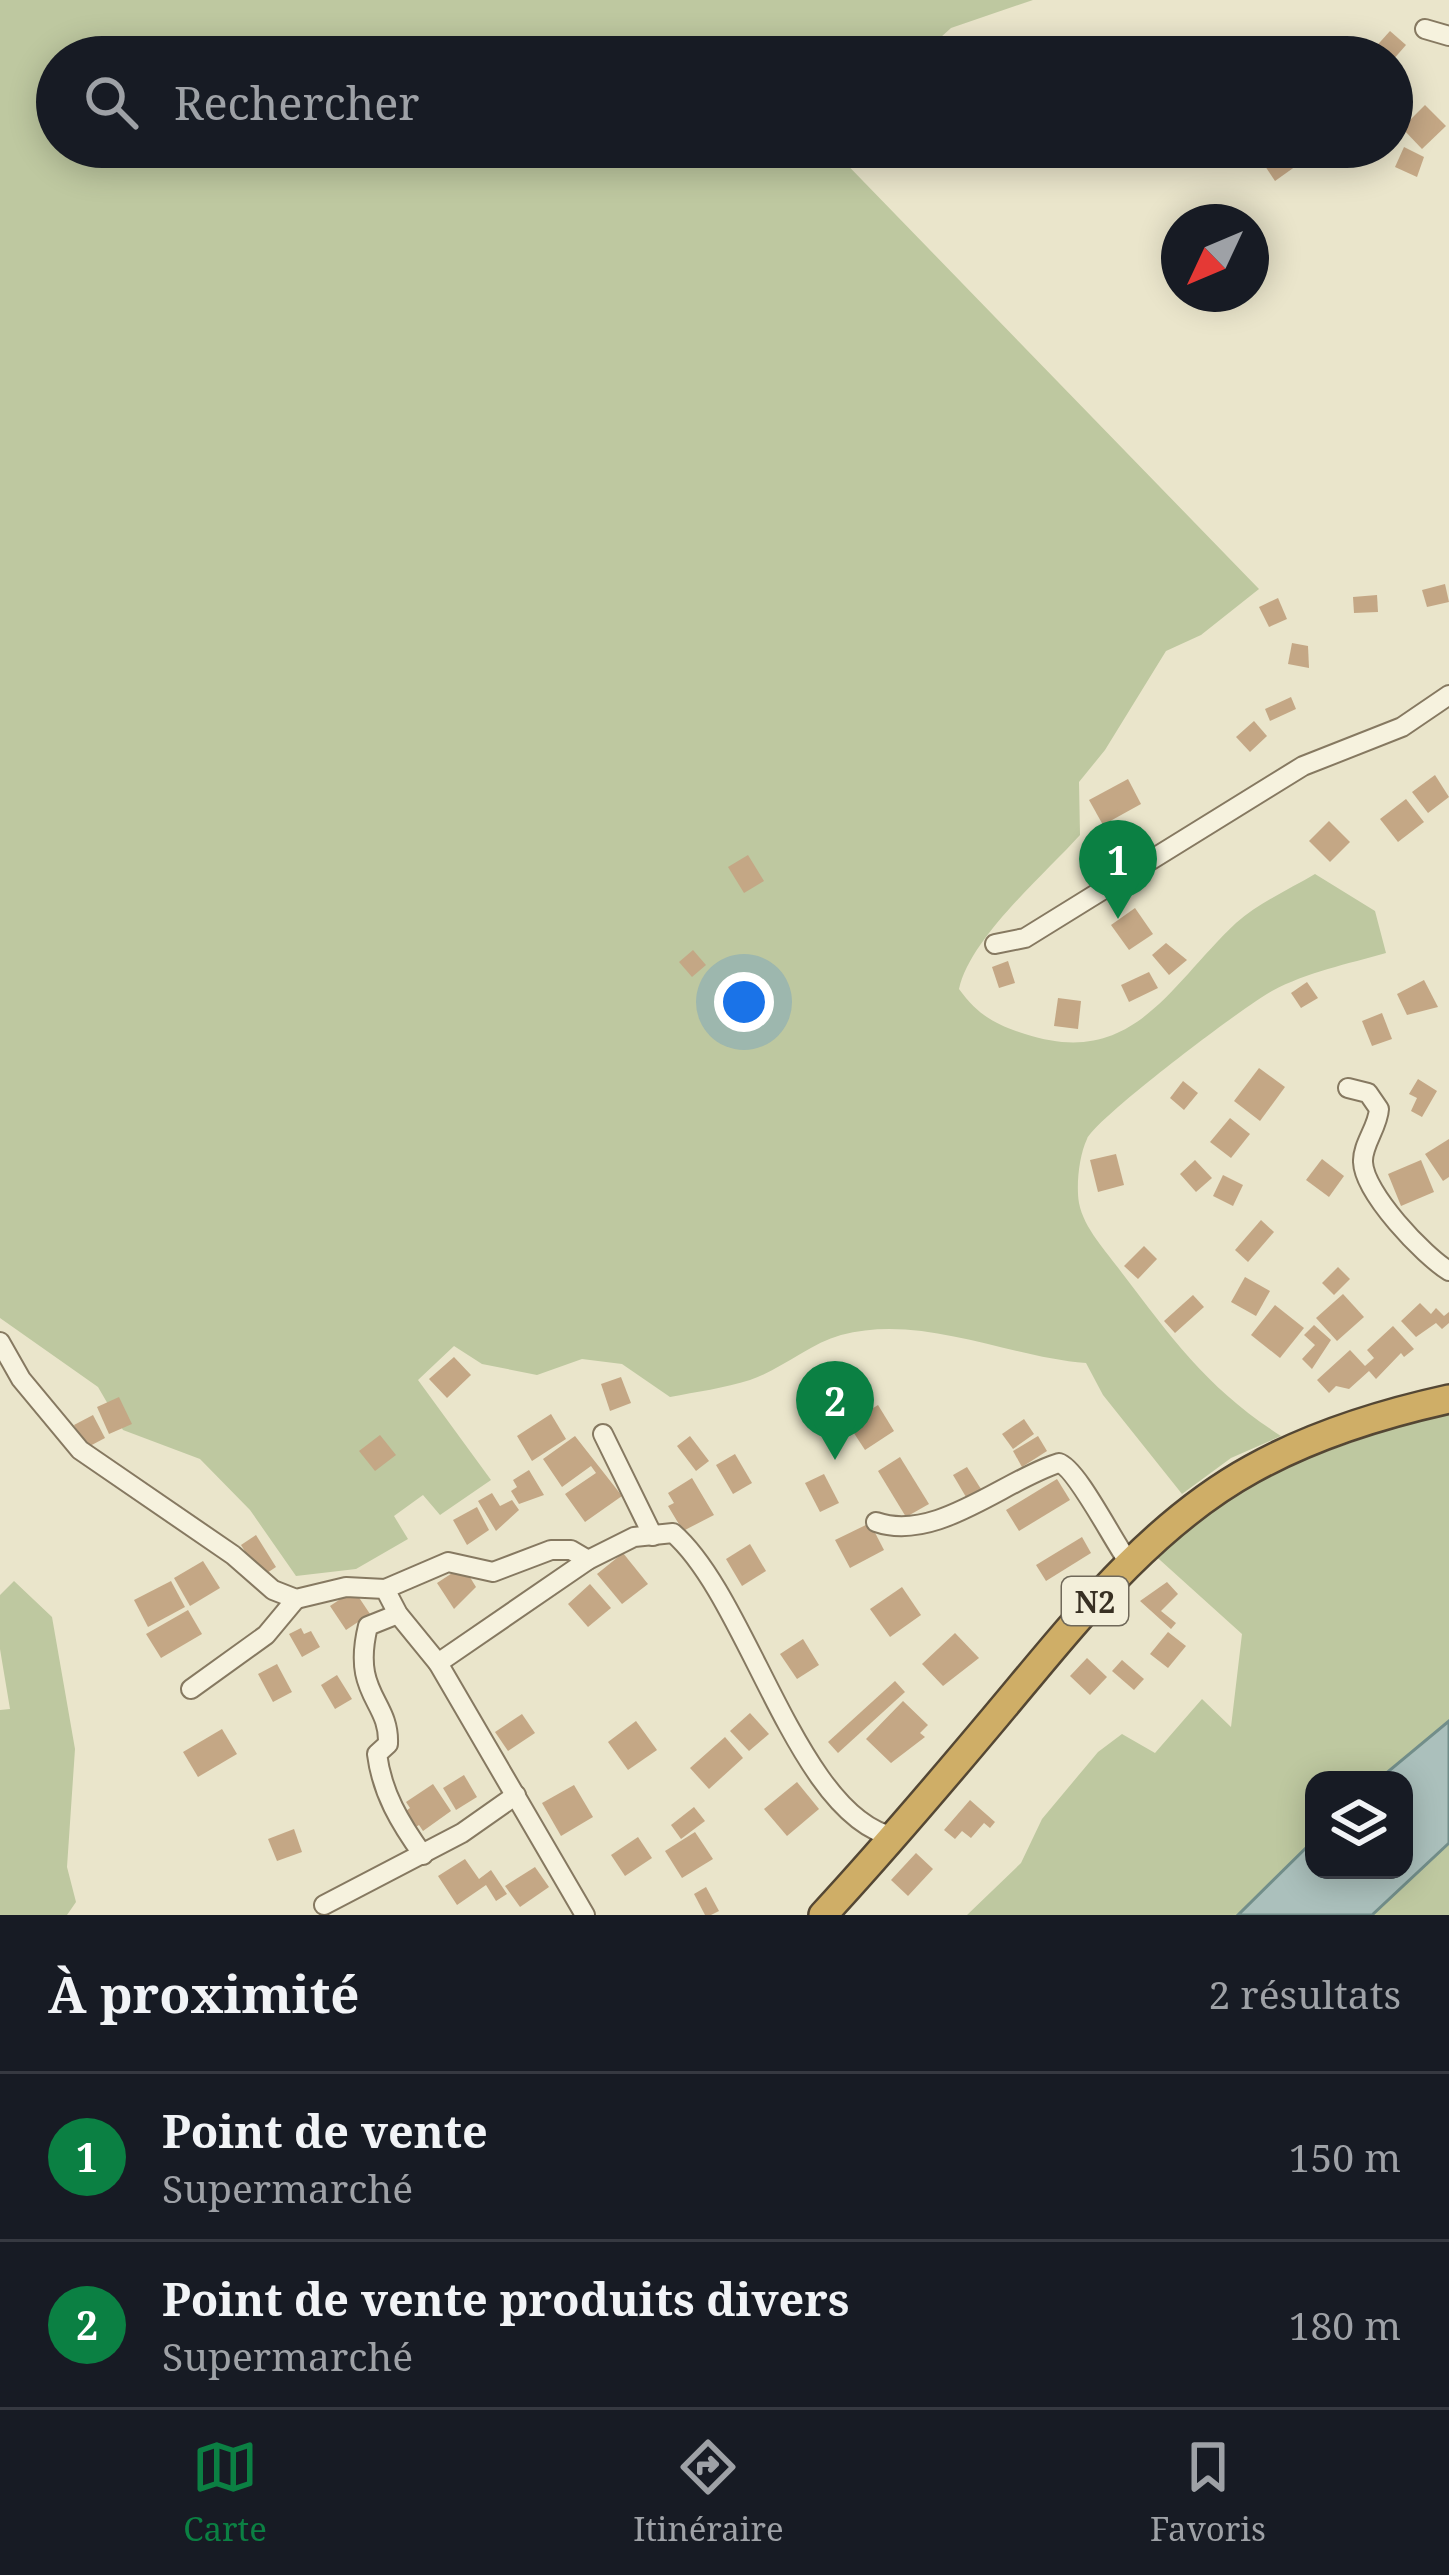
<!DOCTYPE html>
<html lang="fr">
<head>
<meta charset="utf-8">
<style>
  body { margin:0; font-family:"Noto Serif",serif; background:#242831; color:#f1f3f6 }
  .controls { position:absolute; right:36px; bottom:36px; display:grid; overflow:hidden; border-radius:24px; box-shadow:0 6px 30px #0003 }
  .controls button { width:108px; height:108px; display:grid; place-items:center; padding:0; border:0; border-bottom:3px solid #363941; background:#171b24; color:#f1f3f6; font:60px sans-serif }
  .compass { position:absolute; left:1161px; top:204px; width:108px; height:108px; border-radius:50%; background:#171b24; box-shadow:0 6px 30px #0003; rotate:226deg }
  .you { position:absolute; left:744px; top:1002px; width:42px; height:42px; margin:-30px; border:9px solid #fff; border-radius:50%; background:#1a73e8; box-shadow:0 0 0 18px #1a73e833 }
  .badge { display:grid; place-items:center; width:78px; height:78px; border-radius:50%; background:#0b8043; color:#fff; font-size:39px; font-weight:700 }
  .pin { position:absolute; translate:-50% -99px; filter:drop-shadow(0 3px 6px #0008) }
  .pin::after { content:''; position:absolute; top:63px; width:42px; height:36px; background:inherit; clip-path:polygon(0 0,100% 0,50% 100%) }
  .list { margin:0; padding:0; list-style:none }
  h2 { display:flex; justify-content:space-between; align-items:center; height:156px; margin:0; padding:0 48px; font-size:51px }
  h2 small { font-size:39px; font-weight:400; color:#9ea1a6 }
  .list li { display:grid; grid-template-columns:78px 1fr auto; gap:36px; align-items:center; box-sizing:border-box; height:168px; padding:0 48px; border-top:3px solid #363941 }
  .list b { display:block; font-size:45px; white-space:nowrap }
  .list p { margin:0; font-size:39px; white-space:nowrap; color:#9ea1a6 }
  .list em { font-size:39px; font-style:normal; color:#9ea1a6 }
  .icon { flex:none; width:66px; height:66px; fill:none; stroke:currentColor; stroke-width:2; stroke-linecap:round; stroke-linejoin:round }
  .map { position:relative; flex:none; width:1449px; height:1915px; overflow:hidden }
  .search { position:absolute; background:#171b24; box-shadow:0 6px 30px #0003; left:36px; right:36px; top:36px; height:132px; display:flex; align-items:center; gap:30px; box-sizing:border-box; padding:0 42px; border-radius:66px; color:#9ea1a6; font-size:45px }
  .sheet { height:492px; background:#171b24 }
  nav { display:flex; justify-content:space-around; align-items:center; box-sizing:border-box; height:168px; border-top:3px solid #363941; background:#171b24; font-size:33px; color:#9ea1a6 }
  nav a { display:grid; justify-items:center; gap:6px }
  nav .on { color:#0b8043 }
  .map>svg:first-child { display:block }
</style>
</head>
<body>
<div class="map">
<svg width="1449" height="1915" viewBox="0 0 1449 1915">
  <rect width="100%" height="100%" fill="#eae5cb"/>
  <g fill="#bec8a0">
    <path d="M0,0H1033L951,28L919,57H57V147H830L1259,589L1201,635L1166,651L1105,750L1079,782L1080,835C1044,875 970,938 959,989C978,1015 994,1024 1025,1034C1133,1069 1168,987 1236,923C1258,903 1290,889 1315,874L1375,911L1386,953C1348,964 1307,972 1272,991C1244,1006 1096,1118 1087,1139C1079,1156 1076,1185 1079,1203C1084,1229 1107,1252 1122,1273C1173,1340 1209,1390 1281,1436L1231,1458L1182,1494L1103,1395L1086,1363C1007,1357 922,1313 841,1335C809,1344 782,1369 750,1380C725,1388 696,1392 670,1397L622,1364L582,1359L537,1375L482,1364L454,1346L418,1380L491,1480L440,1515L423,1495L394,1516L408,1539L356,1569L296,1576L250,1510L200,1459L123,1430L98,1387L0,1318Z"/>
    <polygon points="1449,1408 1449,1721 1378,1780 1314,1780 1314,1840 1238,1915 967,1915 1021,1863 1042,1819 1098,1752 1122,1734 1155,1753 1202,1699 1231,1727 1242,1634 1150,1551 1263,1474"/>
    <polygon points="14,1581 52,1617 75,1749 67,1867 76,1902 67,1915 0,1915 0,1710 10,1709 0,1649 0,1595"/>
    <polygon points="1449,1843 1449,1915 1372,1915"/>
  </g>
  <polygon fill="#abc0bc" stroke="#728e8a" stroke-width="3" points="1449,1721 1449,1843 1372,1915 1238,1915 1314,1840 1314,1870 1404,1870 1404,1780 1378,1780"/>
  <g fill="#c4a785">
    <polygon points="1390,31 1406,45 1392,61 1372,51"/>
    <polygon points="1425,105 1446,126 1422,149 1402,128"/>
    <polygon points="1273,147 1287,153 1296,166 1275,181 1259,157"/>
    <polygon points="1404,147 1424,157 1417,177 1395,167"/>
    <polygon points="1445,584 1449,602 1427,607 1422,590"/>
    <polygon points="1377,595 1378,612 1354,613 1353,597"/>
    <polygon points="1278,598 1287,619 1269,627 1259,607"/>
    <polygon points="1292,643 1308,646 1309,668 1288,664"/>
    <polygon points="1291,697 1296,709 1270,721 1265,709"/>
    <polygon points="1254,721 1267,736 1250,752 1236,737"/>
    <polygon points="1435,775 1449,797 1428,813 1412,792"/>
    <polygon points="1128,779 1141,804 1103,825 1089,800"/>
    <polygon points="1406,799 1424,822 1398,842 1380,819"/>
    <polygon points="1329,821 1350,842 1330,862 1309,841"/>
    <polygon points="748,855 764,881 744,893 728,867"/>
    <polygon points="1135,908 1153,934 1129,950 1111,925"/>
    <polygon points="1166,943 1187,960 1169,975 1152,955"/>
    <polygon points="693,950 706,965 692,977 679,962"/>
    <polygon points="1008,961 1015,983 999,988 992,967"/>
    <polygon points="1149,972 1158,988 1129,1002 1121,985"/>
    <polygon points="1424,980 1438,1007 1407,1015 1397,994"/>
    <polygon points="1307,982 1318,998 1301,1008 1291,993"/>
    <polygon points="1058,998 1081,1001 1078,1029 1054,1026"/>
    <polygon points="1382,1013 1392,1039 1372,1046 1362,1021"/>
    <polygon points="1259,1068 1285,1087 1260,1121 1234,1101"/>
    <polygon points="1418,1079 1437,1091 1422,1117 1411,1111 1417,1098 1409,1094"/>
    <polygon points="1183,1081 1198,1093 1184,1110 1170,1098"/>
    <polygon points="1230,1118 1250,1134 1231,1158 1210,1142"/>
    <polygon points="1449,1139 1449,1177 1443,1181 1425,1154"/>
    <polygon points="1116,1154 1124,1185 1098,1192 1090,1160"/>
    <polygon points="1322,1159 1344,1176 1329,1197 1306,1180"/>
    <polygon points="1195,1160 1212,1178 1196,1192 1180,1174"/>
    <polygon points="1421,1160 1434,1192 1401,1206 1388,1174"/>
    <polygon points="1223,1175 1243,1185 1233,1206 1213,1196"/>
    <polygon points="1261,1220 1274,1232 1248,1262 1235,1250"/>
    <polygon points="1144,1246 1157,1259 1138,1279 1124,1266"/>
    <polygon points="1338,1267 1350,1279 1334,1295 1322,1283"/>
    <polygon points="1245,1277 1270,1291 1256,1316 1231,1302"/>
    <polygon points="1343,1294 1364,1317 1337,1341 1316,1318"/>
    <polygon points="1193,1295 1204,1307 1175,1333 1164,1321"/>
    <polygon points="1420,1303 1431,1314 1436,1308 1444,1316 1449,1312 1449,1323 1442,1329 1436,1323 1416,1337 1401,1321"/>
    <polygon points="1275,1305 1304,1328 1280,1358 1251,1335"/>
    <polygon points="1314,1325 1331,1340 1312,1369 1302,1359 1315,1345 1304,1335"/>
    <polygon points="1393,1326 1414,1349 1404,1357 1401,1353 1376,1379 1369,1371 1349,1389 1336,1386 1329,1393 1317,1380 1350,1350 1365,1366 1374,1358 1367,1350"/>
    <polygon points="454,1357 471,1375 447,1398 429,1379"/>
    <polygon points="621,1377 631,1403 610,1411 601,1384"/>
    <polygon points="119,1397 132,1424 109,1434 97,1407"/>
    <polygon points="878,1405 894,1431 865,1450 848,1424"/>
    <polygon points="551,1414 566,1439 532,1461 517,1436"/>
    <polygon points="93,1415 105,1438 86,1448 74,1425"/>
    <polygon points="1024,1419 1034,1434 1013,1449 1002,1434"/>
    <polygon points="380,1435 396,1455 375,1471 359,1451"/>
    <polygon points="575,1436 622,1496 585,1522 565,1494 596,1473 591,1466 562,1487 543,1459"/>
    <polygon points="690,1436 709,1461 696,1471 677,1446"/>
    <polygon points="1038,1436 1047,1451 1022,1467 1013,1451"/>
    <polygon points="735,1454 752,1483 733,1494 716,1465"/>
    <polygon points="900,1457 929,1504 906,1517 878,1471"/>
    <polygon points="967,1467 981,1489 966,1497 953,1475"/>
    <polygon points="529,1470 544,1495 519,1504 511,1491 517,1487 513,1480"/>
    <polygon points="824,1474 839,1503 820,1512 805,1483"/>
    <polygon points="692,1478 714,1515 683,1531 668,1506 674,1503 668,1493"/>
    <polygon points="1057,1479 1070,1500 1019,1531 1006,1510"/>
    <polygon points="492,1493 500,1506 512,1500 519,1510 496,1531 478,1501"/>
    <polygon points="477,1507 489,1530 467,1545 453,1520"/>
    <polygon points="870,1523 884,1550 850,1568 835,1540"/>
    <polygon points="256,1535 276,1567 261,1577 241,1545"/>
    <polygon points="1082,1537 1091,1553 1046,1581 1036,1565"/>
    <polygon points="750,1544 766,1571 742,1586 726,1559"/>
    <polygon points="623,1553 648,1584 622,1604 597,1574"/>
    <polygon points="203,1561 220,1588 190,1606 174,1578"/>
    <polygon points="463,1566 476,1587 454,1609 437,1583"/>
    <polygon points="171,1581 185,1607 148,1627 134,1600"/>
    <polygon points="1167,1582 1178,1594 1161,1611 1176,1623 1171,1629 1140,1601"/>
    <polygon points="590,1584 611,1608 588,1627 568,1604"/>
    <polygon points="902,1587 921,1615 890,1637 870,1609"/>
    <polygon points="354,1590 370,1614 346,1630 330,1606"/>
    <polygon points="188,1610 202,1634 161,1658 146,1634"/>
    <polygon points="301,1628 304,1634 311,1631 320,1647 302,1657 289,1634"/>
    <polygon points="1168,1632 1186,1646 1168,1668 1150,1654"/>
    <polygon points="955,1633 979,1658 943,1686 922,1664"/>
    <polygon points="803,1639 819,1665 797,1679 780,1654"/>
    <polygon points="1087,1658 1107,1677 1090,1695 1070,1676"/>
    <polygon points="1122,1660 1144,1679 1134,1690 1112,1671"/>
    <polygon points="277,1664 292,1692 273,1702 258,1674"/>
    <polygon points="337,1675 352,1699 335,1709 321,1685"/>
    <polygon points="895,1681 905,1692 838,1753 828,1742"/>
    <polygon points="903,1701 928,1725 920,1733 925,1737 891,1763 866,1739"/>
    <polygon points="750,1713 769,1734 749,1751 730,1731"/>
    <polygon points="522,1714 535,1733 508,1751 495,1732"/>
    <polygon points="636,1721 657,1750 628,1770 608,1742"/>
    <polygon points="222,1729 237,1754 198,1777 183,1752"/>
    <polygon points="725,1737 743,1758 709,1789 690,1768"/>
    <polygon points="464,1775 477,1797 456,1810 443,1788"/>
    <polygon points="797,1782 819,1809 787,1836 764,1809"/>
    <polygon points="433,1784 451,1811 423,1831 419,1825 413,1829 403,1813 410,1808 406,1802"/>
    <polygon points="574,1785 593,1817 561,1836 542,1803"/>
    <polygon points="970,1800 995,1822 990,1828 984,1823 971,1838 962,1831 955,1839 944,1830"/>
    <polygon points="694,1807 705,1821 681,1839 671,1825"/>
    <polygon points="294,1829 302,1852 277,1861 268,1839"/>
    <polygon points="695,1832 713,1859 682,1878 665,1851"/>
    <polygon points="638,1837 652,1858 625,1876 611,1855"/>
    <polygon points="916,1853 933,1869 908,1896 891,1880"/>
    <polygon points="465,1859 479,1879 491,1870 507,1894 496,1901 486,1885 457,1905 438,1876"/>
    <polygon points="535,1867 549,1887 520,1907 505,1886"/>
    <polygon points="706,1887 719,1911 711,1915 705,1915 694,1894"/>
  </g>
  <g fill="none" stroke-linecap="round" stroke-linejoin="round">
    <defs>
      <g id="minor">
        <polyline points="1425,29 1449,36"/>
        <polyline points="995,944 1025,938 1303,766 1402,727 1449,695"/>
        <path d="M1348,1088L1368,1093L1379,1109C1378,1127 1362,1145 1363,1162C1364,1193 1424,1256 1449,1271"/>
        <path d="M0,1342L21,1379L80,1450L233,1555L273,1590L296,1599L346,1587L385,1589L398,1614L438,1663L588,1560L634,1537L673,1533C749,1599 798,1818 895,1837"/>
        <polyline points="603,1434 653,1536"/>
        <path d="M876,1522C936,1543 1004,1480 1059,1463C1077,1468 1114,1543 1130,1564"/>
        <polyline points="385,1589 448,1562 493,1572 551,1550 571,1550 588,1560"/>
        <path d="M398,1614L368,1626C351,1695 390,1700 388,1744L377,1754C382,1793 400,1823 423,1855"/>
        <polyline points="438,1663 585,1915"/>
        <polyline points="191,1689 266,1635 296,1599"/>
        <polyline points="324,1905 462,1833 516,1795"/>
      </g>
      <path id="highway" d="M823,1915C883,1850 940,1783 997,1715C1071,1627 1148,1526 1252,1469C1313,1435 1381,1414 1449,1399"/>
    </defs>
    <use href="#minor" stroke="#867961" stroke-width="22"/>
    <use href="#highway" stroke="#544734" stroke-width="32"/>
    <use href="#minor" stroke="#f6f2de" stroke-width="18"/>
    <use href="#highway" stroke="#cfae67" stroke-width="27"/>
  </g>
  <g text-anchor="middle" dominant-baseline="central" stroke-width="9" stroke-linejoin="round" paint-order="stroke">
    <rect fill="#f3efda" stroke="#70695a" stroke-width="3" x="1062" y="1577" width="66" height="48" rx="9"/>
    <g font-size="30" font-weight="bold" fill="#383023">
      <text x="1095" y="1601">N2</text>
    </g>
  </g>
</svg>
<div class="controls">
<button><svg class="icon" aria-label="layers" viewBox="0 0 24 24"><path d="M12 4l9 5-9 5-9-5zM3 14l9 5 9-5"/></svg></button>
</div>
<svg class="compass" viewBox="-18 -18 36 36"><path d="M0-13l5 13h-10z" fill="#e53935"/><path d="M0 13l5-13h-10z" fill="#9ea1a6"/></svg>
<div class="you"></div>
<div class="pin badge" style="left:1118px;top:919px">1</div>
<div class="pin badge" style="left:835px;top:1460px">2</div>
<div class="search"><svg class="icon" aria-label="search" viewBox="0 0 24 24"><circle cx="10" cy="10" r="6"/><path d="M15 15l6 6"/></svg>Rechercher</div>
</div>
<section class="sheet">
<h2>À proximité<small>2 résultats</small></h2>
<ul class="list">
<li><span class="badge">1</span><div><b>Point de vente</b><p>Supermarché</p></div><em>150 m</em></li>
<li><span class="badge">2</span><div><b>Point de vente produits divers</b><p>Supermarché</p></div><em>180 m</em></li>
</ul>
</section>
<nav>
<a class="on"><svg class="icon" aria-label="map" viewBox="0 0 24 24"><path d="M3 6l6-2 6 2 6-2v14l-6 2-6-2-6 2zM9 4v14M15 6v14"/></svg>Carte</a>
<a><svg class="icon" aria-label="directions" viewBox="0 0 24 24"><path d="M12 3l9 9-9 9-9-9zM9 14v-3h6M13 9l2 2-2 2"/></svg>Itinéraire</a>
<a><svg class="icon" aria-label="saved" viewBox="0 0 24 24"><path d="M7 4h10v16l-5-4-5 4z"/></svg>Favoris</a>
</nav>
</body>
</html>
